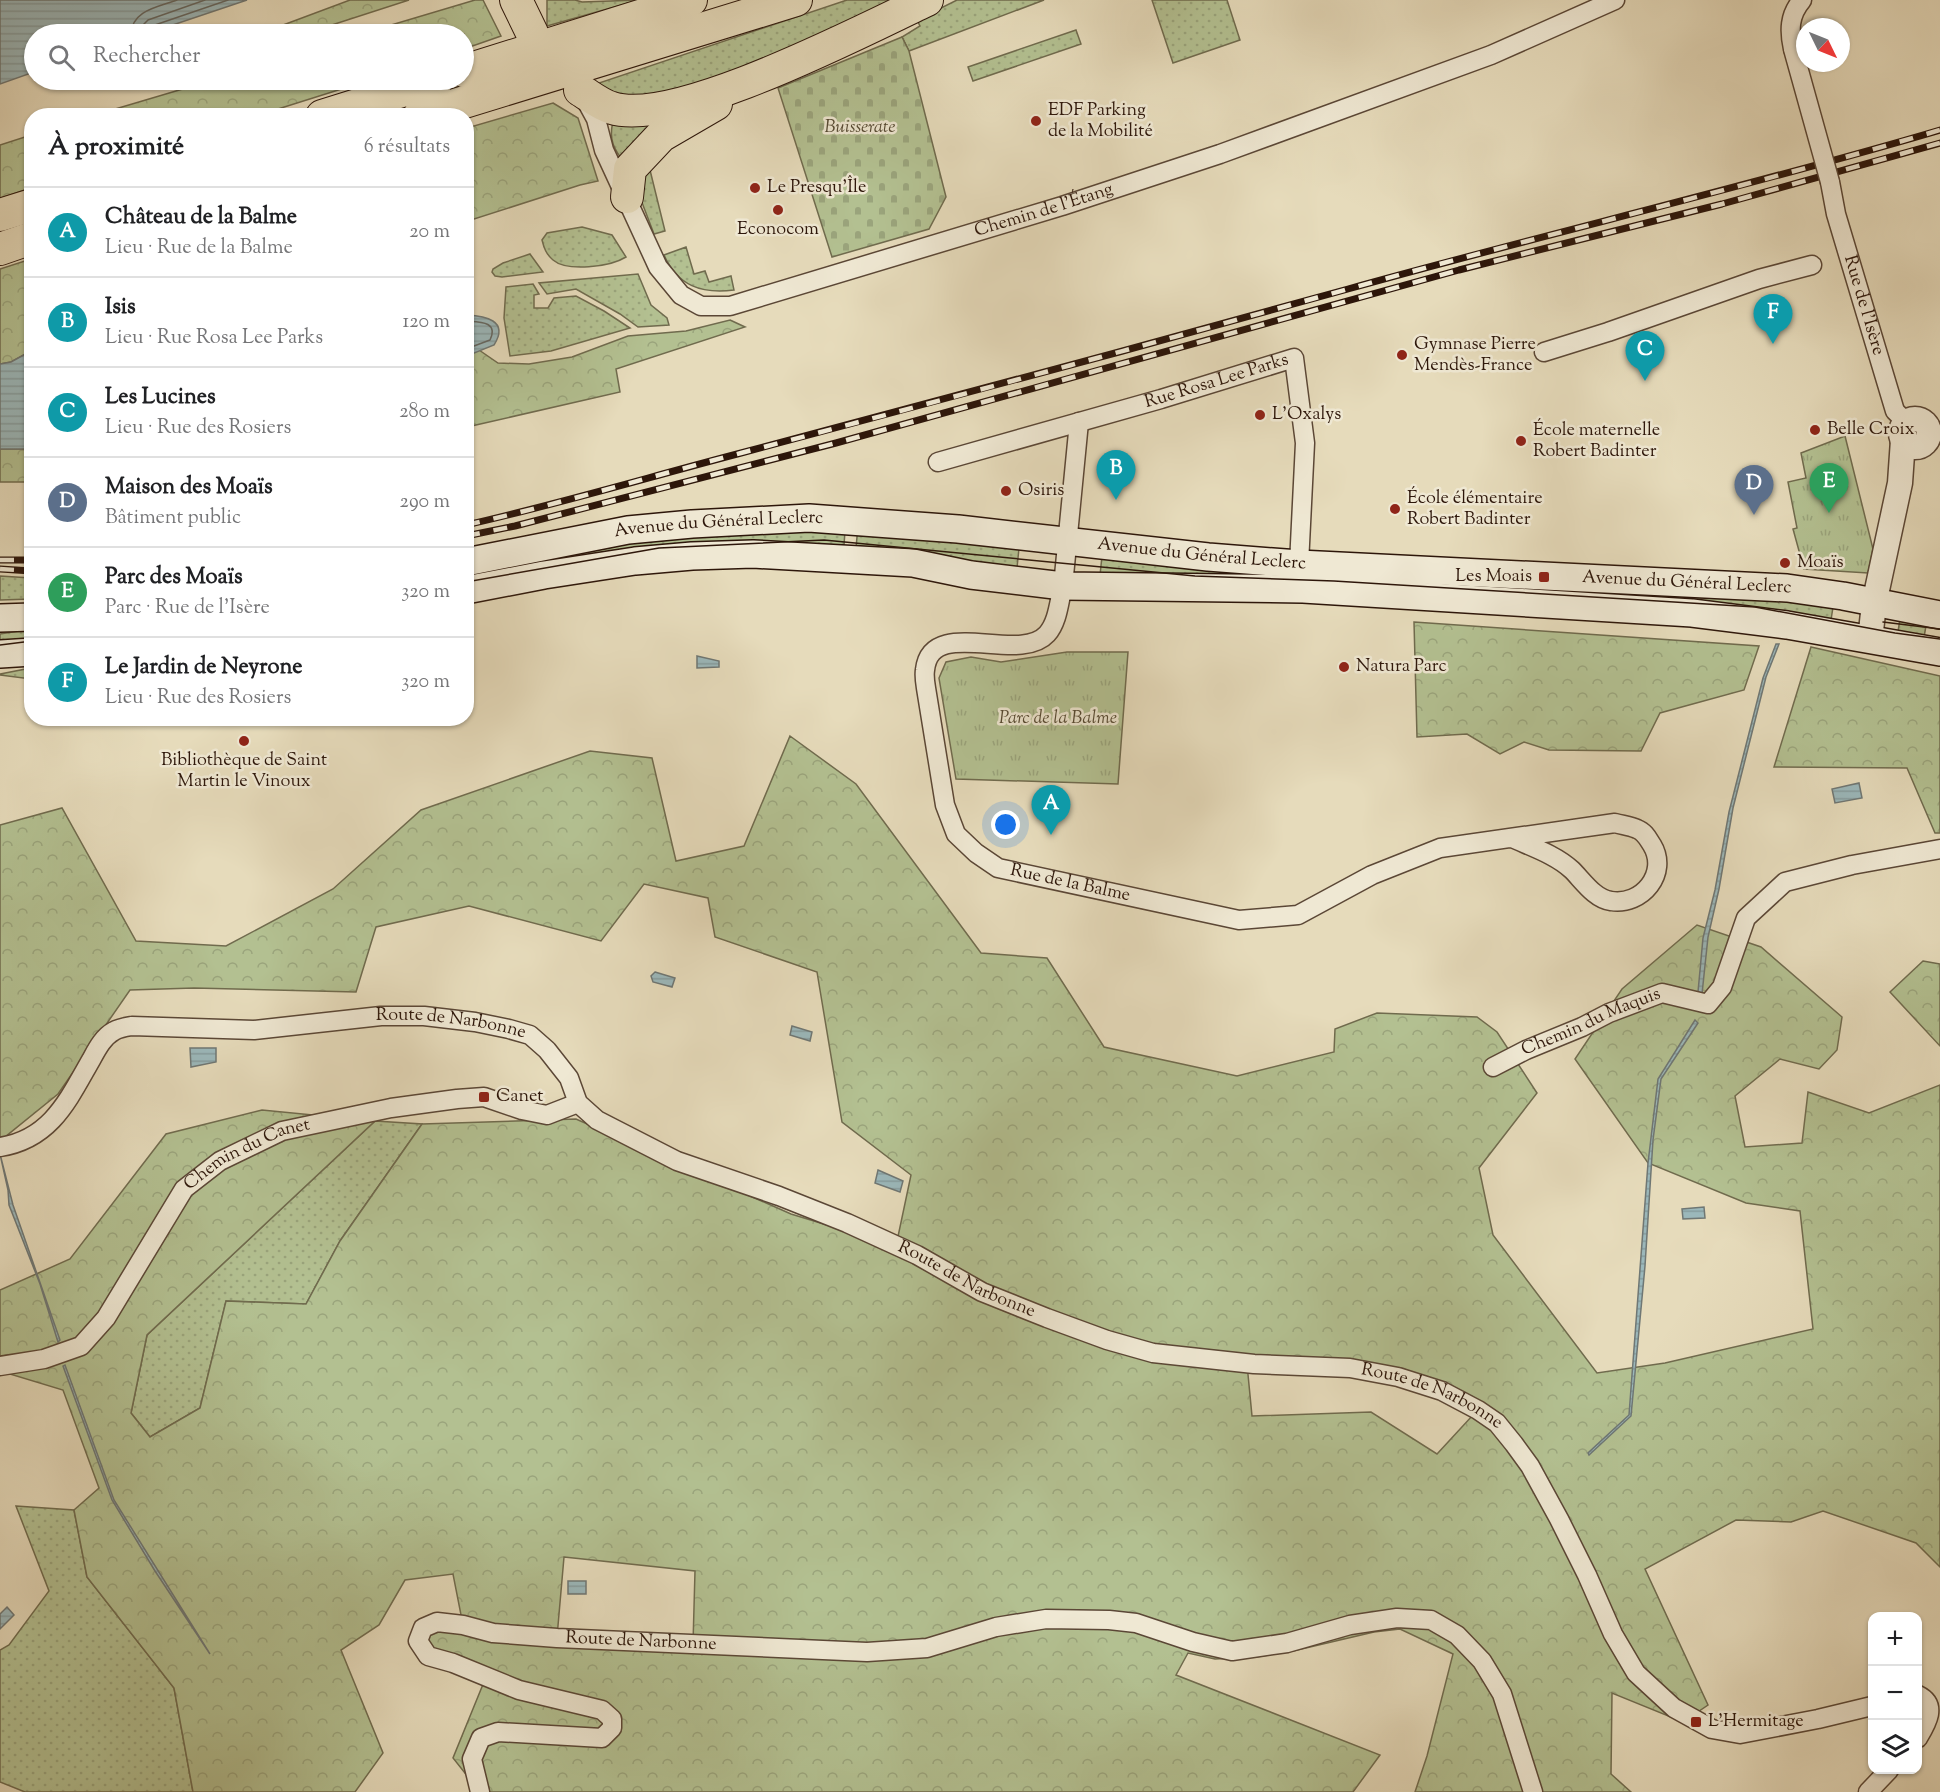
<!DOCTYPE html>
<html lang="fr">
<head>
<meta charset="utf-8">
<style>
  body { margin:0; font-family:"Sorts Mill Goudy",serif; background:#f6f6f6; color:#202124 }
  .controls { position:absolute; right:18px; bottom:18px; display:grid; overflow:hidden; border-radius:12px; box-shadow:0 2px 4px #0004 }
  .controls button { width:54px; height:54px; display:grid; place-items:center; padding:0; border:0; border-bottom:2px solid #e0e0e0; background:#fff; color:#202124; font:30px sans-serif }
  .compass { position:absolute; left:1796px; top:18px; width:54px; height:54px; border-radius:50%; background:#fff; box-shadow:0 2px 4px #0004; rotate:133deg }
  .you { position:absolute; left:1006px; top:825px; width:21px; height:21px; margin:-15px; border:4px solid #fff; border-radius:50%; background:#1a73e8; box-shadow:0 0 0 9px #1a73e833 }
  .badge { display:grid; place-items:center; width:39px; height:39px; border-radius:50%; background:#8f2418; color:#fff; font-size:20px; font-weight:700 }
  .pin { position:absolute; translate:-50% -50px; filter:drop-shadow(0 2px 3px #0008) }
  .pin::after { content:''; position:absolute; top:32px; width:21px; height:18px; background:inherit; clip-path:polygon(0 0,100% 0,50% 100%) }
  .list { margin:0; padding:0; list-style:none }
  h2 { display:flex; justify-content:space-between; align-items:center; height:78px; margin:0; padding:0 24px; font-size:26px }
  h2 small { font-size:20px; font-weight:400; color:#757577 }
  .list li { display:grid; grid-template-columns:39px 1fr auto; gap:18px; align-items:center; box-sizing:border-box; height:90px; padding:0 24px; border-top:2px solid #e0e0e0 }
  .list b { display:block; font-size:22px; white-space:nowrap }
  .list p { margin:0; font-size:20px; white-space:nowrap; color:#757577 }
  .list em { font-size:20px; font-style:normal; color:#757577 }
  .icon { flex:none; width:33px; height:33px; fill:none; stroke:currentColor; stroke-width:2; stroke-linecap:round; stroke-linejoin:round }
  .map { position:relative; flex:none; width:1940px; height:1792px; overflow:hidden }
  .search { position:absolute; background:#fff; box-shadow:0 2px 4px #0004; left:24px; top:24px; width:450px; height:66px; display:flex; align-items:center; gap:15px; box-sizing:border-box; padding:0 21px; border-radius:33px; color:#757577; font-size:22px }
  .panel { position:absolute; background:#fff; box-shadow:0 2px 4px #0004; left:24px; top:108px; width:450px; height:618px; border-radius:24px }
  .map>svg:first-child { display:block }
</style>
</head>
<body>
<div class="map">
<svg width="1940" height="1792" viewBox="0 0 1940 1792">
  <defs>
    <pattern id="grass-dots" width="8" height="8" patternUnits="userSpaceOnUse" patternTransform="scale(1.5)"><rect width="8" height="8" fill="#b3c091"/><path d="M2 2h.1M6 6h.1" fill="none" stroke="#9aa47c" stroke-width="1.8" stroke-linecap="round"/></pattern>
    <pattern id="forest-crowns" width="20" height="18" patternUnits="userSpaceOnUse" patternTransform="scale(1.5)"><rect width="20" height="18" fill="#b3c091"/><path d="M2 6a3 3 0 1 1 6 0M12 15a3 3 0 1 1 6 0" fill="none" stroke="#9aa47c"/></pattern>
    <pattern id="cemetery-stones" width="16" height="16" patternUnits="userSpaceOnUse" patternTransform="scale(1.5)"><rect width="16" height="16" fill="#b3c091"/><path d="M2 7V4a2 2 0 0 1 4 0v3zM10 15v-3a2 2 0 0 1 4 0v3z" fill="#9aa47c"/></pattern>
    <pattern id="park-tufts" width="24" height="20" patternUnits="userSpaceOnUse" patternTransform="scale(1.5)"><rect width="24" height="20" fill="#b3c091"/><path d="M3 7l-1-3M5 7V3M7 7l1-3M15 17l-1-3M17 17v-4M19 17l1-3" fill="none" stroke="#9aa47c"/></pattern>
    <pattern id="water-rules" width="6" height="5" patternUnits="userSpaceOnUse" patternTransform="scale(1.5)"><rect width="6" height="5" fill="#9bb8bb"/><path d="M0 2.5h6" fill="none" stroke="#869d9f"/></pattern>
  </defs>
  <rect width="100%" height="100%" fill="#e6dbbb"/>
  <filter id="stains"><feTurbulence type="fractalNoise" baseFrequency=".00333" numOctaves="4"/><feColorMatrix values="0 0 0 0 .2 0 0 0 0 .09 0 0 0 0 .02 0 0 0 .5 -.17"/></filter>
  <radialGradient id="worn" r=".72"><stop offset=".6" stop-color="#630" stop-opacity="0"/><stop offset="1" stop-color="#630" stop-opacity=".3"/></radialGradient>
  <g fill="url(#grass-dots)" stroke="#706b4e" stroke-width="1.5">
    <polygon points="547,0 575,0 582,2 639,0 547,26"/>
    <polygon points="847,0 897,0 680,98 629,99 596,84"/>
    <polygon points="957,0 1044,0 909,51 902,37 920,26 917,20"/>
    <polygon points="1152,0 1227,0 1240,40 1173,63"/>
    <polygon points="1076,30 1081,44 973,81 968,67"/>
    <path d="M614,118L661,119L621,158C611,145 609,134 614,118Z"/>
    <polygon points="649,166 665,231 654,234 641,200 643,169"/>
    <path d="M582,227L612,235L626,257C610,267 567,272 553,260C546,254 544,248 542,240L547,233Z"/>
    <path d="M686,247L694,274L705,271L709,282L731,276L734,290C701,294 678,286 664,255Z"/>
    <polygon points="530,254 543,272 502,277 495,276 492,272 493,269 503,263"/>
    <polygon points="638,274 651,305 667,318 669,325 638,327 620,314 576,289 547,294 539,283"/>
    <polygon points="533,284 539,294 534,295 534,308 548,308 554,298 576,296 604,311 630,328 551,351 510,356 504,318 506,287"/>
    <polygon points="858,526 1019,548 1017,568 856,548"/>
    <polygon points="674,530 845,531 844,545 842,546 467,587 467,566"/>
    <polygon points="1102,556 1834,601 1830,626 1099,585"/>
    <polygon points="0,576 31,578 31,599 0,600"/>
    <polygon points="1900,619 1927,620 1923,643 1897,638"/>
    <polygon points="31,629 31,647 0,648 0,634"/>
    <polygon points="31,668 31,679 0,675 0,674"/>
    <polygon points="375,1121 422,1124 340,1241 306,1304 226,1301 200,1408 150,1437 131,1413 147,1335"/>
    <polygon points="16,1506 74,1510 87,1577 174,1688 193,1792 25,1792 0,1782 0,1650 9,1645 49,1591"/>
  </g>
  <g fill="url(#forest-crowns)" stroke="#706b4e" stroke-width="1.5" fill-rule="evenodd">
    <polygon points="350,0 409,0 304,34 259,34"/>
    <polygon points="475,0 483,0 501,36 464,49 464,34 361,34"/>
    <polygon points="213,80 370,80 259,115 95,115"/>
    <polygon points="553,103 578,118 598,181 580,185 471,220 467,218 467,128"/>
    <polygon points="31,135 31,188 0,198 0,145"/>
    <polygon points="31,259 31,351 11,362 0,364 0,269"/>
    <polygon points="730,320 745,327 616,369 620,392 467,427 466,356 479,350 498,363 529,364 572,357 628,336 686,331"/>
    <rect x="0" y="449" width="31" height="33"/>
    <polygon points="1414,622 1759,646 1744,690 1660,713 1641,751 1549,750 1524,742 1500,754 1467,734 1417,737"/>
    <polygon points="1811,647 1940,676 1940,833 1935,833 1907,768 1774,767"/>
    <path d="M790,736L856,784L981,953L1047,958L1104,1047L1237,1076L1334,1052L1335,1029L1377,1013L1477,1017L1497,1032L1537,1093L1479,1168L1493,1235L1597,1373L1665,1363L1813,1329L1800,1211L1746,1203L1648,1163L1575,1059L1622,989L1697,925L1761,947L1842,1017L1837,1050L1819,1069L1780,1059L1735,1096L1745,1147L1802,1143L1808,1092L1869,1113L1940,1085V1567L1916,1543L1823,1511L1791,1522L1736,1520L1645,1569L1708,1705L1683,1722L1612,1693L1611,1774L1631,1792H1415L1427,1756L1453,1654L1400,1629L1374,1632L1293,1651L1256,1657L1215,1659L1188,1653L1176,1675L1380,1755L1353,1792H480L453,1758L488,1672L428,1656L423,1628L463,1625L453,1574L405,1580L379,1625L341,1650L383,1753L355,1792H193L174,1688L87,1577L74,1510L99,1488L63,1390L0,1371V1290L70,1259L166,1134L262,1110L375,1121L147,1335L131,1413L150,1437L200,1408L226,1301L306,1304L340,1241L422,1124L576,1119L791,1214L896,1246L911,1175L842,1122L817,972L715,937L708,898L644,884L601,941L469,906L376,927L356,992L194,988L130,990L58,1094L0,1141V825L62,808L136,941L226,946L333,889L421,810L590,751L652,758L676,861L744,846ZM1247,1364L1397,1372L1473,1415L1437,1454L1371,1412L1252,1416ZM564,1557L695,1571L693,1644L557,1637Z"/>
    <polygon points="1923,961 1940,964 1940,1046 1890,992"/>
  </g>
  <polygon fill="url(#cemetery-stones)" stroke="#706b4e" stroke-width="1.5" points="902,37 909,51 946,197 929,229 832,257 778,88"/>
  <g fill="url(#park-tufts)" stroke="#706b4e" stroke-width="1.5">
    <polygon points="1845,436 1873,549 1868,573 1804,569 1793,529 1797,528 1788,482 1806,478 1801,453"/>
    <polygon points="1067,652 1128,652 1118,784 956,779 939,678 946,662 971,657 1001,662"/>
  </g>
  <g fill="url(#water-rules)" stroke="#6f7774" stroke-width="1.5">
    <polygon points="0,0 247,0 146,34 34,34 34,72 0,84"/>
    <path d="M467,315C484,316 510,320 494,345L467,356Z"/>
    <polygon points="31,351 31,449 0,449 0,364 11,362"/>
    <polygon points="1776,644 1779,644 1766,677 1733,808 1719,889 1708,937 1702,994 1698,992 1703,938 1715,890 1729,812 1763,678"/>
    <polygon points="697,656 719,661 719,667 697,668"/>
    <polygon points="1859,783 1862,798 1835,803 1832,789"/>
    <polygon points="655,972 675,978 672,987 653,982 651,976"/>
    <polygon points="1695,1020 1698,1023 1661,1079 1653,1140 1645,1266 1631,1416 1589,1455 1588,1453 1629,1415 1648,1163 1658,1079"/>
    <polygon points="792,1026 812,1032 810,1041 790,1035"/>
    <polygon points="190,1048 216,1048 216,1062 191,1067"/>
    <polygon points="0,1154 13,1205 60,1340 58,1342 40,1284 9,1205 8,1190"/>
    <polygon points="878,1170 903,1181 900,1192 875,1183"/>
    <polygon points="1704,1207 1705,1218 1683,1219 1682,1209"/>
    <polygon points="65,1365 114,1500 210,1654 155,1571 112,1500 63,1366"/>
    <rect x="568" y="1581" width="18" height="13"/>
    <polygon points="7,1607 14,1615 0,1629 0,1614"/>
  </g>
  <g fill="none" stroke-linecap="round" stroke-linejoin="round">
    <g stroke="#646762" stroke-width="1.5">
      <path d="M131,34C132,10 158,7 177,0"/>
      <polyline points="140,34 142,26 148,20 205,0"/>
      <polyline points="147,34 148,29 152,26 228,0"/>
      <path d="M466,321C479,322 499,321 490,340L466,349"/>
    </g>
    <defs>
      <g id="minor">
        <path d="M1793,49C1789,31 1789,15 1802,0"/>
        <path id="s1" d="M584,97L596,119L604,150L658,267L681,295L701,306H730L1062,206L1220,154L1491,55L1615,0"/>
        <path id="s2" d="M1830,182L1836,214L1895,411L1906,422"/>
        <polyline points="1544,352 1608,332 1759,279 1812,265"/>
        <path id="s3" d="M1079,422L1063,586C1059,601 1058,622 1047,634C1019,665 931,615 925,670C924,676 925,682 926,688L945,805L956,834L976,853L998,868L1239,920L1298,915L1372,875L1440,848L1615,823C1622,825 1631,826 1637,829C1645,832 1648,839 1652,845C1669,873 1642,906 1611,901C1595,899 1583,881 1572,870C1556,855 1532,847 1512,838"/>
        <path id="s4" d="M938,462L1161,399L1294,358L1305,443L1299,564"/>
        <path id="s5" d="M1493,1067L1526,1050L1582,1027L1609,1013L1662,993L1708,1004L1722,987L1746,918L1785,882L1852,865L1940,849"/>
        <path id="s6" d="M0,1147C51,1139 68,1100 91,1060C97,1049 103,1037 114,1031C119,1028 126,1027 132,1026L254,1030L381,1016H424L475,1022L509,1029L530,1035L547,1050L569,1078L578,1103L597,1120L677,1161L779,1196L847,1223L917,1255L982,1292L1047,1318L1107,1340L1153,1353L1254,1364L1350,1368L1398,1377L1442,1391L1478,1410L1497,1423L1514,1444L1530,1466L1559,1519L1587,1575L1613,1634L1636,1673L1674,1708L1712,1729L1740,1734L1818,1719L1872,1706"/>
        <path id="s7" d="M0,1366L44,1359L81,1346L106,1318L184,1189L220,1161L282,1131L391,1108L457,1099L484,1097L522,1110L547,1115L578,1103"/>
        <path d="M1918,1695C1938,1705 1927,1723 1918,1738"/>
        <path id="s8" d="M480,1792L472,1759L481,1738L498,1732L602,1738L612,1728V1719L602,1710L519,1690L453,1663L428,1656L418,1641L423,1628L437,1622L463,1625L493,1633L557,1638L867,1652L927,1648L996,1627L1046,1619L1109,1620L1136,1623L1193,1642L1232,1651L1287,1643L1350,1625L1397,1618L1431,1620L1457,1635L1482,1661L1502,1694L1533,1792"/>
        <polyline points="1868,1792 1889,1770"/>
      </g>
      <g id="tertiary">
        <circle cx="1915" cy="433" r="14"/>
        <polyline points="1870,640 1874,604 1900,483 1903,440"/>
      </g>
      <g id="secondary">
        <path id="s9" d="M466,562L628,530L692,524L809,518L958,529L1208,557L1299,564L1787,588L1843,596L1940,615"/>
        <polyline points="466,590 544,575 635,561 692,556 753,554 913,563 971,575 1063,586 1303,589 1692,613 1787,625 1940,652"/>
        <polyline points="0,618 32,617"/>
        <polyline points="0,654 32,652"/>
      </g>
      <g id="trunk">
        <polyline points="516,0 532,33"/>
        <polyline points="464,71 691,0"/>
        <path d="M580,90C590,96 601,105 612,108C676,128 863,30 927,0"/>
        <polyline points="322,116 437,80"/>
        <polyline points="419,116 796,0"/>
        <polyline points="627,197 630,169 661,136 716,104"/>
        <polyline points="0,215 32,205"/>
        <polyline points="0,249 32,238"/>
      </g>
    </defs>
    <use href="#minor" stroke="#5b4736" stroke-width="21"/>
    <use href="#tertiary" stroke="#5b4736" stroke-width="27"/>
    <use href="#secondary" stroke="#2d160a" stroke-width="30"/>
    <use href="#trunk" stroke="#2d160a" stroke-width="34"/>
    <use href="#minor" stroke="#efe8d3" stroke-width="18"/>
    <use href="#tertiary" stroke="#efe8d3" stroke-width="24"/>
    <use href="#secondary" stroke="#efe8d3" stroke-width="27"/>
    <use href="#trunk" stroke="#e6dbbb" stroke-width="32"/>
    <g stroke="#2d160a" stroke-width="1.5">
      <polyline points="466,582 659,548 824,540 1195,576 1334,581 1755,607 1895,633 1940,639"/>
      <polyline points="1883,622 1940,629"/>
      <polyline points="0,645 32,641"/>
    </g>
    <defs>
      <g id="rail">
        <path d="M466,525C559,504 649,477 741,453C944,400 1146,345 1348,289C1545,234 1744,188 1940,130"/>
        <polyline points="466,536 515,526 836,443 1459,270 1722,204 1940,143"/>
        <polyline points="0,560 32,560"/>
        <polyline points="0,569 32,571"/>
      </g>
    </defs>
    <use href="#rail" stroke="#2d160a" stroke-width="7"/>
    <use href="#rail" stroke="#efe8d3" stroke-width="4.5" stroke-dasharray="14" stroke-linecap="butt"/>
    <defs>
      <polyline id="minor-bridge" points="1793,49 1830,182"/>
    </defs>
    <use href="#minor-bridge" stroke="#5b4736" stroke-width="21" stroke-linecap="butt"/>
    <use href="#minor-bridge" stroke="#efe8d3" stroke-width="18"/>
  </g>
  <g fill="#8f2418" stroke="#efe8d3" stroke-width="2">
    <circle cx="1036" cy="121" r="6"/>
    <circle cx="755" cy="188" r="6"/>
    <circle cx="778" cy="210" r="6"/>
    <circle cx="1402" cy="355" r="6"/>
    <circle cx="1260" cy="415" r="6"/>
    <circle cx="1815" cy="430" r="6"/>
    <circle cx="1521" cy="441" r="6"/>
    <circle cx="1006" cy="491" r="6"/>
    <circle cx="1395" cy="509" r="6"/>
    <circle cx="1785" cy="563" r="6"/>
    <rect x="1538" y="571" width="12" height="12" rx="3"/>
    <circle cx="1344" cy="667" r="6"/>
    <circle cx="244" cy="741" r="6"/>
    <rect x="478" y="1091" width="12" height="12" rx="3"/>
    <rect x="1690" y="1716" width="12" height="12" rx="3"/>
  </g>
  <g text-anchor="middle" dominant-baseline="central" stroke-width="5" stroke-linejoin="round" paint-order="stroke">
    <g font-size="18" fill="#2d160a" stroke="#efe8d3" text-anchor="start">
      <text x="1048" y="111">EDF Parking<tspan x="1048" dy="21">de la Mobilité</tspan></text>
      <text x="767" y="188">Le Presqu'Île</text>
      <text x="778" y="230" text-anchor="middle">Econocom</text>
      <text x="1414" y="345">Gymnase Pierre<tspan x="1414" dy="21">Mendès-France</tspan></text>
      <text x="1272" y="415">L'Oxalys</text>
      <text x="1827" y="430">Belle Croix</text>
      <text x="1533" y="431">École maternelle<tspan x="1533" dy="21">Robert Badinter</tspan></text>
      <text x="1018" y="491">Osiris</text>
      <text x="1407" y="499">École élémentaire<tspan x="1407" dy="21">Robert Badinter</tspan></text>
      <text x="1797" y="563">Moaïs</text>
      <text x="1532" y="577" text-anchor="end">Les Moais</text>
      <text x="1356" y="667">Natura Parc</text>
      <text x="244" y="761" text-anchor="middle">Bibliothèque de Saint<tspan x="244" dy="21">Martin le Vinoux</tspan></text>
      <text x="496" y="1097">Canet</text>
      <text x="1708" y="1722">L'Hermitage</text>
    </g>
    <g font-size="18" font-style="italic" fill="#554932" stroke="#efe8d3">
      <text x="860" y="128">Buisserate</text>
      <text x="1058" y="719">Parc de la Balme</text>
    </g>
    <g font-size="18" fill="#2d160a" stroke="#efe8d3">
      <text stroke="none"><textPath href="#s1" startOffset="602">Chemin de l'Étang</textPath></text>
      <text stroke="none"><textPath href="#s2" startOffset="128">Rue de l'Isère</textPath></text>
      <text stroke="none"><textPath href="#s4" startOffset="290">Rue Rosa Lee Parks</textPath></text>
      <text stroke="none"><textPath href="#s9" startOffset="256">Avenue du Général Leclerc</textPath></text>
      <text stroke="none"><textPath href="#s9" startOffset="741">Avenue du Général Leclerc</textPath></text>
      <text stroke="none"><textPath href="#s9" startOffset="1227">Avenue du Général Leclerc</textPath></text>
      <text stroke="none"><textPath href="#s3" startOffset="651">Rue de la Balme</textPath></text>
      <text stroke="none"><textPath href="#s5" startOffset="108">Chemin du Maquis</textPath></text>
      <text stroke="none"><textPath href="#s6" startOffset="508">Route de Narbonne</textPath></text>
      <text stroke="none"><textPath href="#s7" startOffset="345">Chemin du Canet</textPath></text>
      <text stroke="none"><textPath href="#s6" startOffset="1102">Route de Narbonne</textPath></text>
      <text stroke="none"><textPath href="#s6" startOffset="1588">Route de Narbonne</textPath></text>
      <text stroke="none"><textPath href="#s8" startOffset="651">Route de Narbonne</textPath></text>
    </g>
  </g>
  <rect width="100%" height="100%" filter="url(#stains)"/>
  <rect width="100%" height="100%" fill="url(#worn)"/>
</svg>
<div class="controls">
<button>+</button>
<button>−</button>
<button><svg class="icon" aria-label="layers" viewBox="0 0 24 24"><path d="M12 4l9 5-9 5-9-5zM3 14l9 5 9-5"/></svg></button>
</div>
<svg class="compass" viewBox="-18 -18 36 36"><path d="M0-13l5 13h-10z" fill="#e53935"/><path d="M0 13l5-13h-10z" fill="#757577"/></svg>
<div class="you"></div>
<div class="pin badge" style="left:1051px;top:835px;background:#0f9aa8">A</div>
<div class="pin badge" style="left:1116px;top:500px;background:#0f9aa8">B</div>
<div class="pin badge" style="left:1645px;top:381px;background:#0f9aa8">C</div>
<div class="pin badge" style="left:1754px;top:515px;background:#5c6f8a">D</div>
<div class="pin badge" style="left:1829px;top:513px;background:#2e9e5b">E</div>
<div class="pin badge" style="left:1773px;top:344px;background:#0f9aa8">F</div>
<div class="search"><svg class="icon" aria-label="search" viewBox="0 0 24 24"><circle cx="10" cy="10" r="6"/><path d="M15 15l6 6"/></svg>Rechercher</div>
<section class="panel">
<h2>À proximité<small>6 résultats</small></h2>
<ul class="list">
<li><span class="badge" style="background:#0f9aa8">A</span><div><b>Château de la Balme</b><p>Lieu · Rue de la Balme</p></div><em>20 m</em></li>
<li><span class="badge" style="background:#0f9aa8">B</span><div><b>Isis</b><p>Lieu · Rue Rosa Lee Parks</p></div><em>120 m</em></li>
<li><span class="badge" style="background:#0f9aa8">C</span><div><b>Les Lucines</b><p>Lieu · Rue des Rosiers</p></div><em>280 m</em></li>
<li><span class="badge" style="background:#5c6f8a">D</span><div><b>Maison des Moaïs</b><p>Bâtiment public</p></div><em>290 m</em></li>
<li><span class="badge" style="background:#2e9e5b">E</span><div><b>Parc des Moaïs</b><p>Parc · Rue de l'Isère</p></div><em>320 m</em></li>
<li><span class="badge" style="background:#0f9aa8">F</span><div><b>Le Jardin de Neyrone</b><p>Lieu · Rue des Rosiers</p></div><em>320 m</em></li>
</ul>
</section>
</div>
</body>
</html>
